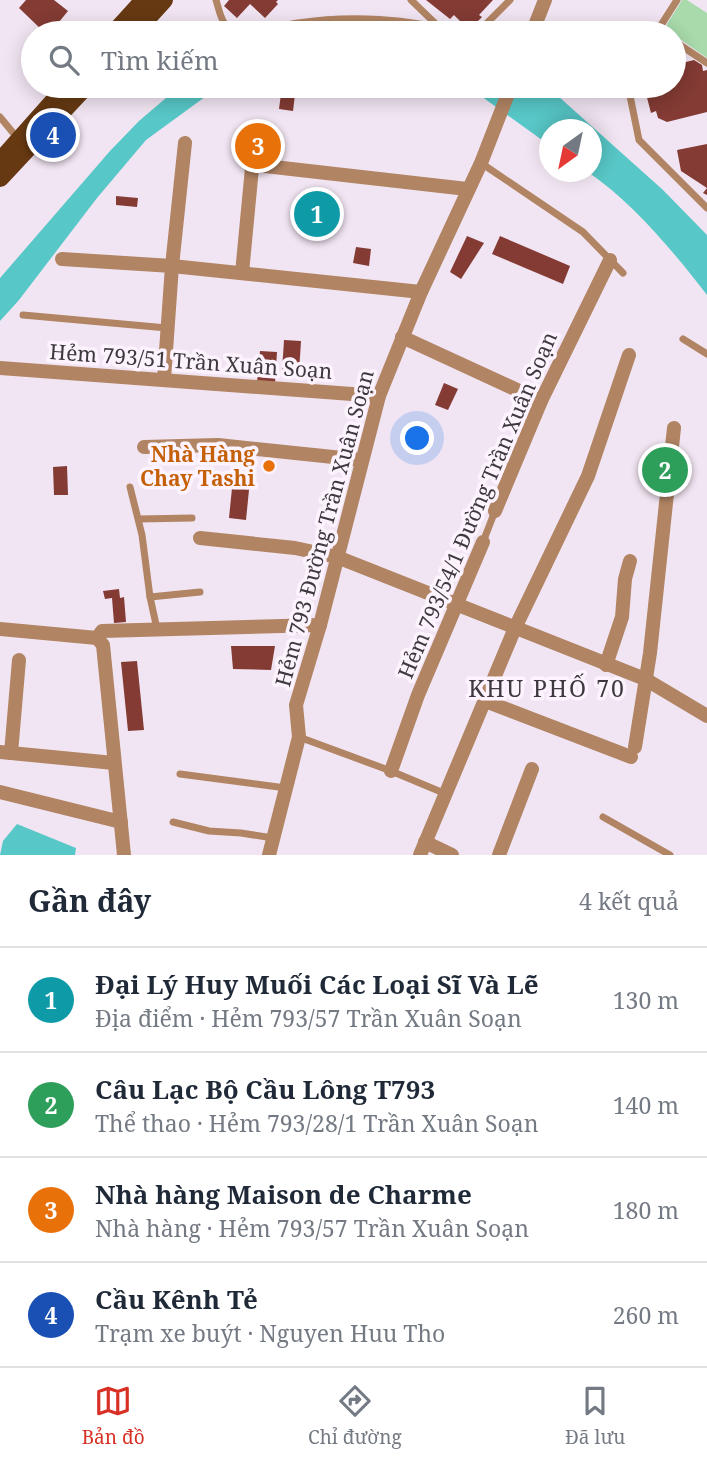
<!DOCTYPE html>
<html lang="vi">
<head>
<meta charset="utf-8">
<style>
  body { margin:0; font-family:"Noto Serif",serif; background:#f2f2f3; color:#1f2937 }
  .compass { position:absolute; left:539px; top:119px; width:63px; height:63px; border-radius:50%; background:#fff; box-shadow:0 4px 18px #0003; rotate:213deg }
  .you { position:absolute; left:418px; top:439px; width:24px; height:24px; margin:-18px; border:5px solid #fff; border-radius:50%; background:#1a73e8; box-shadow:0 0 0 10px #1a73e833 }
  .badge { display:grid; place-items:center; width:46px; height:46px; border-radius:50%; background:#d93025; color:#fff; font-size:23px; font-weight:700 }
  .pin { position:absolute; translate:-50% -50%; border:4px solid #fff; box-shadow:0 2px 7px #0006 }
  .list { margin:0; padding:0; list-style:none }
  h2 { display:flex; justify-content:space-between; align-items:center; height:91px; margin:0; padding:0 28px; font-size:30px }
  h2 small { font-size:23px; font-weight:400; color:#747a83 }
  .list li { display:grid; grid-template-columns:46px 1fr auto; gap:21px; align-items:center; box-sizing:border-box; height:105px; padding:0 28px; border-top:2px solid #e0e1e3 }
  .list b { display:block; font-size:26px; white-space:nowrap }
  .list p { margin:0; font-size:23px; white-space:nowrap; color:#747a83 }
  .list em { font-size:23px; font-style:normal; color:#747a83 }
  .icon { flex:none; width:38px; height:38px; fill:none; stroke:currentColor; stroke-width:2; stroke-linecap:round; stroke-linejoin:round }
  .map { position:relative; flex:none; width:707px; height:855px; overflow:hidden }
  .search { position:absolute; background:#fff; box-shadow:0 4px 18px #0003; left:21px; right:21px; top:21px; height:77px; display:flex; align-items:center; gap:18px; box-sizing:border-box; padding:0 24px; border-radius:38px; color:#747a83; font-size:26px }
  .sheet { height:511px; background:#fff }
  nav { display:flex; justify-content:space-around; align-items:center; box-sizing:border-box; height:98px; border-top:2px solid #e0e1e3; background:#fff; font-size:19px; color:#747a83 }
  nav a { display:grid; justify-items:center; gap:4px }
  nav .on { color:#d93025 }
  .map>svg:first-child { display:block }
</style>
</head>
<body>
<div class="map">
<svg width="707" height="855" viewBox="0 0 707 855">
  <rect width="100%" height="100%" fill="#f2e5f3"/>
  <polygon fill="#a8daab" points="682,0 687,0 707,13 707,58 667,30 667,24"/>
  <g fill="#58c7c7">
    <polygon points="180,86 220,86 146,140 97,198 19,300 0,321 0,278 110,151 139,121"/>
    <path d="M467,86H541L558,96L663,190L707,235V295C674,252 632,202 588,172H592V130H550L549,145Z"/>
    <polygon points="17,824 76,848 75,855 0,855 3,841"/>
  </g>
  <g fill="#833b34">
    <polygon points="26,0 54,0 68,11 50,33 47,31 45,33 19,8"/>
    <polygon points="229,0 278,0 276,2 278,4 265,18 250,4 237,18 224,6"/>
    <polygon points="426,0 493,0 479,15 482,17 469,30 454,15 450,19"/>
    <polygon points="694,60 702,65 703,71 707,70 707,112 667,122 658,118 656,111 651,113 644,86 674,86 674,65"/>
    <polygon points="282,86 296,86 293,111 279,109"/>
    <polygon points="707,144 707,195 703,193 707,188 681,171 677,150"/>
    <polygon points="306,190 333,193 328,238 301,235"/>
    <polygon points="116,196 138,198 137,207 116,205"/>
    <polygon points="467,236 484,243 461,279 450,272"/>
    <polygon points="500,236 570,266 563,284 492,254"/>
    <polygon points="356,247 371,249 369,266 353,263"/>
    <polygon points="284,340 301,341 299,372 282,371"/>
    <polygon points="260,351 277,352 275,383 257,382"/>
    <polygon points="444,383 458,389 448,410 435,405"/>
    <polygon points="67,466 68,495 54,495 53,467"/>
    <polygon points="233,478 250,480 246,520 229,518"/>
    <polygon points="119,589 120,598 124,597 126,622 114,623 112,598 105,599 103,591"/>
    <polygon points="231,646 275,646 271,670 233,669"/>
    <polygon points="137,661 144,730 128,731 121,662"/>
  </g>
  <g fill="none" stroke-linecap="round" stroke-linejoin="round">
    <g stroke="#b18463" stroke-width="7">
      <path d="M216,0C219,9 221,23 230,29C241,36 284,25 298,23C350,15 409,18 459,33"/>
      <polyline points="411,0 438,26"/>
      <polyline points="477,33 510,0"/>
      <polyline points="656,33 677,0"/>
      <polyline points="674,41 707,63"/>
      <polyline points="628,86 639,140 707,208"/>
      <polyline points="0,117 19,140"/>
      <polyline points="481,163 583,232 623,273"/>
      <polyline points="23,315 167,328"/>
      <polyline points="683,339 707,354"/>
      <polyline points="130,487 142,535 150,597 157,629"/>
      <polyline points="139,519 192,518"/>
      <polyline points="483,542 495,511"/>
      <polyline points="150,597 200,592"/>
      <polyline points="299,737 391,771 446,794"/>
      <polyline points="180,774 286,788"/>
      <polyline points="603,817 670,855"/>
      <polyline points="173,822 209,831 241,833 273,838"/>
    </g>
    <g stroke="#b18463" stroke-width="14">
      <polyline points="532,33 545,0"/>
      <polyline points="62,259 172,266 421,292"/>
      <polyline points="242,273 252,168 256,165 467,189"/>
      <polyline points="402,337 541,401"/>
      <polyline points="0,368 379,396"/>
      <polyline points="164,379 172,266 185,143"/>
      <polyline points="144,447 218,445 362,460"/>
      <polyline points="495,511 541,401 610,260"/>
      <polyline points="200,538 295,548 337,557 645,679 707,716"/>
      <polyline points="0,629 97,638 103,645 124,855"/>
      <polyline points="97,638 102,631 320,625"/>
      <polyline points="606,665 622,617 625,579 630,561"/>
      <polyline points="485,701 631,757"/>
      <polyline points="635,747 650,653 674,428"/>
      <polyline points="0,752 114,763"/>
      <polyline points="11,753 19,660"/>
      <polyline points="391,771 418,695 483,542"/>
      <polyline points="0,792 121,822"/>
      <polyline points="425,842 452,855"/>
      <polyline points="269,855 299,737 296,705 320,625 379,396 421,292 481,163 511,86"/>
      <polyline points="420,855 515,628 588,476 629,355"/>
      <polyline points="499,855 532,769"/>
    </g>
    <g stroke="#663912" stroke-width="18">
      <polyline points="114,33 144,0"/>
      <polyline points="134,33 164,0"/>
      <polyline points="2,159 67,86"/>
      <polyline points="0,178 86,86"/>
    </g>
  </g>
  <circle fill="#e8710a" stroke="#fdf3fe" stroke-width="2.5" cx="269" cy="466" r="7"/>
  <g text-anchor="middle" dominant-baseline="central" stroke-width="7" stroke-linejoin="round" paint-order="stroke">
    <g font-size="21" fill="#3e393e" stroke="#fdf3fe">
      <text transform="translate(191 361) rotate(4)">Hẻm 793/51 Trần Xuân Soạn</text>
      <text transform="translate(477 505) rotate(-67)">Hẻm 793/54/1 Đường Trần Xuân Soạn</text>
      <text transform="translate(324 528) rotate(-75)">Hẻm 793 Đường Trần Xuân Soạn</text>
    </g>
    <g font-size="21" font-weight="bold" fill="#c56008" stroke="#fdf3fe" text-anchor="end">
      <text x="255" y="454">Nhà Hàng<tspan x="255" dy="24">Chay Tashi</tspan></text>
    </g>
    <g font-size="23" letter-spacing="2" fill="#3e393e" stroke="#fdf3fe">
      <text x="547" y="688">KHU PHỐ 70</text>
    </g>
  </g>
</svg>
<svg class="compass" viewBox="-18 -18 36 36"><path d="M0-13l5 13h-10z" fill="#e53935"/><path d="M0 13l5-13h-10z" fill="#747a83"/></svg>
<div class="you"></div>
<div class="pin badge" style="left:317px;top:214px;background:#0f9aa8">1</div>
<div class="pin badge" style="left:665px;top:470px;background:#2e9e5b">2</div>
<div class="pin badge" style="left:258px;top:146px;background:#e8710a">3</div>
<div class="pin badge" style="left:53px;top:135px;background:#1a4fb4">4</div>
<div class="search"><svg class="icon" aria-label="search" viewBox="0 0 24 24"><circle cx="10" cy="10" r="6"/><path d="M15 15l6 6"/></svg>Tìm kiếm</div>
</div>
<section class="sheet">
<h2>Gần đây<small>4 kết quả</small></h2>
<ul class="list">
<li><span class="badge" style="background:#0f9aa8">1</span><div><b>Đại Lý Huy Muối Các Loại Sĩ Và Lẽ</b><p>Địa điểm · Hẻm 793/57 Trần Xuân Soạn</p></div><em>130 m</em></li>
<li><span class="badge" style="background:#2e9e5b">2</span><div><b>Câu Lạc Bộ Cầu Lông T793</b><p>Thể thao · Hẻm 793/28/1 Trần Xuân Soạn</p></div><em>140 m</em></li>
<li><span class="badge" style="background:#e8710a">3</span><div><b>Nhà hàng Maison de Charme</b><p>Nhà hàng · Hẻm 793/57 Trần Xuân Soạn</p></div><em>180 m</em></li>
<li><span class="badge" style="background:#1a4fb4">4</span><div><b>Cầu Kênh Tẻ</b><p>Trạm xe buýt · Nguyen Huu Tho</p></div><em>260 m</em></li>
</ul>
</section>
<nav>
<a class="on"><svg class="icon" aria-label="map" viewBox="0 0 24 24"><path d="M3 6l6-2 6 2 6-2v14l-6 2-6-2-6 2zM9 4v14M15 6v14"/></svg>Bản đồ</a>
<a><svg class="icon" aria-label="directions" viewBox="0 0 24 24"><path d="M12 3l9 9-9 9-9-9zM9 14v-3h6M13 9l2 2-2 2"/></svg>Chỉ đường</a>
<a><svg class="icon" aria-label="saved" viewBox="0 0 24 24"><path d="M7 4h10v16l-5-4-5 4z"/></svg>Đã lưu</a>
</nav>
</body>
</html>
